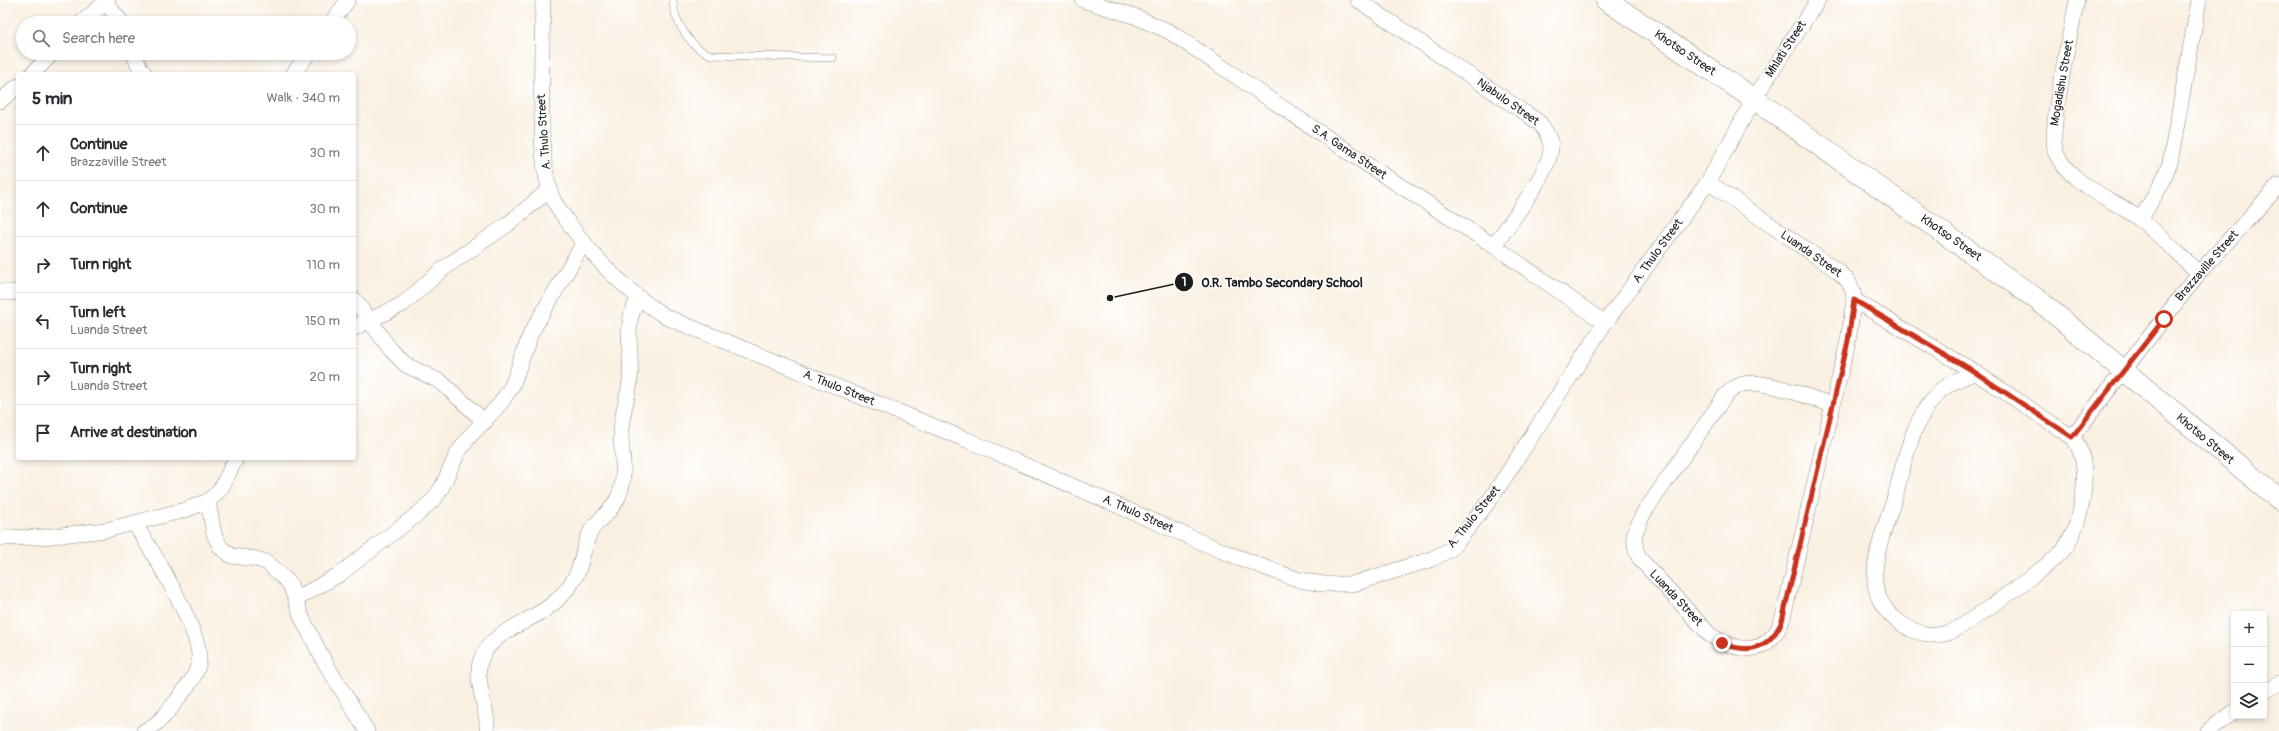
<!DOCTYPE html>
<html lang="en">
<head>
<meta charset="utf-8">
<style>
  body { margin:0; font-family:Pangolin,sans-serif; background:#f7f7f7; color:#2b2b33 }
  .controls { position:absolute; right:12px; bottom:12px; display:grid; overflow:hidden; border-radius:4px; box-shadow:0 2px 6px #0003 }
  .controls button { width:36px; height:36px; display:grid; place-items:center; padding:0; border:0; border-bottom:1px solid #e1e1e2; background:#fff; color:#2b2b33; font:20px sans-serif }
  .stop { position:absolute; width:12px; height:12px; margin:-9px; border:3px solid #c8321e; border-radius:50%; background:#fff }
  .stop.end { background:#c8321e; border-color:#fff; box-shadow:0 1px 4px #0008 }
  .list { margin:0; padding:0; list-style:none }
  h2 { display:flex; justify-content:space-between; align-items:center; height:52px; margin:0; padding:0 16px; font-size:17px }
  h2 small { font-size:13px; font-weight:400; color:#7c7c81 }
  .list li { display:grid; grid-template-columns:26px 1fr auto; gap:12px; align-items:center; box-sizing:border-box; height:56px; padding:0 16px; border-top:1px solid #e1e1e2 }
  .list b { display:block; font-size:15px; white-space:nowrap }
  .list p { margin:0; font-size:13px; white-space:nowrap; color:#7c7c81 }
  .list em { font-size:13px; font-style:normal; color:#7c7c81 }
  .icon { flex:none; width:22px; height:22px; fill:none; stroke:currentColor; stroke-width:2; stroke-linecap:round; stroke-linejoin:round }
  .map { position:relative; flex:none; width:2279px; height:731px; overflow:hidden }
  .search { position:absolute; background:#fff; box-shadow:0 2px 6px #0003; left:16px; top:16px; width:340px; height:44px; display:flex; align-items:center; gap:10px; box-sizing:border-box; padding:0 14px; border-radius:22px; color:#7c7c81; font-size:15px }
  .panel { position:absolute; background:#fff; box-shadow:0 2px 6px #0003; left:16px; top:72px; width:340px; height:388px; border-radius:4px }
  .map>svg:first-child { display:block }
</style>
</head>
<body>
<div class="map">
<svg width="2279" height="731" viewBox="0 0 2279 731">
  <rect width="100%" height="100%" fill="#fff"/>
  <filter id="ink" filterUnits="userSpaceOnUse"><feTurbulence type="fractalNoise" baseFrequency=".025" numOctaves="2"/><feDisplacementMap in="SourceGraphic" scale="8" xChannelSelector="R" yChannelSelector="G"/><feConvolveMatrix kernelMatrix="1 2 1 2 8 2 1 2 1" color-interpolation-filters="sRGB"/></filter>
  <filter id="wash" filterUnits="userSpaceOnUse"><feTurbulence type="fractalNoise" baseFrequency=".012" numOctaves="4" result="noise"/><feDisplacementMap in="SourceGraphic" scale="16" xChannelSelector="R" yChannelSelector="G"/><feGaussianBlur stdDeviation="0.9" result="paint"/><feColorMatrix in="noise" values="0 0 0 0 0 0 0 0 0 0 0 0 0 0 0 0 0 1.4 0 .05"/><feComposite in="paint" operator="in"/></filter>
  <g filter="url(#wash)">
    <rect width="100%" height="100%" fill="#faf0e2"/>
  </g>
  <g filter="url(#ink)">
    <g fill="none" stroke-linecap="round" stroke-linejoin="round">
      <defs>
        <path id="lane" d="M673,0C673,20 691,50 712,55L833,58"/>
        <g id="street">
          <polyline points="104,0 122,23"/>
          <path d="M543,0C542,40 541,79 542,119C542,145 543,172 552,197C556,207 564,216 570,225C597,262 627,292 666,317L967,440L1222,551L1269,569L1300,580L1323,584H1353L1432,559L1451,549L1466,531L1492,497L1605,323L1708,182L1754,99L1818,0"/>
          <polyline points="1083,0 1134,16 1170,32 1371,167 1494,246 1605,323"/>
          <path d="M1358,0L1540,123C1545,131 1551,139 1551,148C1550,172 1508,225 1494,246"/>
          <path d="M2077,0C2072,27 2047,133 2056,153C2071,186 2114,199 2141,220C2161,236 2180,256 2199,273"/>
          <polyline points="81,23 108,0"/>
          <polyline points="331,23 348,0"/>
          <polyline points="133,53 140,68 145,74"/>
          <polyline points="32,74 53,53"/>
          <polyline points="293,74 309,53"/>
          <polyline points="0,101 18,86"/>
          <path d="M1708,182L1839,272L1848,281L1853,291L1854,300L1848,341L1782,621C1767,656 1740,654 1710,635L1640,559L1636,551L1634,535L1643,514L1725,396C1730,391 1736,386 1743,384C1767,379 1809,398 1833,405"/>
          <polyline points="2140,220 2161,185 2170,163 2199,0"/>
          <polyline points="0,291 11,293 18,291"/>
          <polyline points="354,299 391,350 406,365 441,382 485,422"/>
          <path d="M1854,300L1970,369L2072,437C2094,463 2083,523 2064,549C2056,561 1963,628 1948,633C1917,642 1877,615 1875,582C1873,553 1888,521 1896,493C1905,459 1913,417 1940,391C1950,382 1963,378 1975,372"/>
          <polyline points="354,328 403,304 444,268 507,225 550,189"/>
          <polyline points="2072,437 2199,273 2279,185"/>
          <polyline points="208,501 214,534 221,548 232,556 257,559 268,563 290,584 302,618 324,661 367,731"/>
          <path d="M134,523C150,547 202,632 199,660C198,675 186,688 177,700C168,712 159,724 144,731"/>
          <polyline points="0,538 43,537 106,530 185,510 208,501 215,495 222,487 236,458"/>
          <polyline points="296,599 340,574 419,513 435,498 442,487 457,454 469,437 500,404 512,386 531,333 584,242"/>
          <polyline points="2264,692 2279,683"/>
          <path d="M487,731C489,708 473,681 481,659C493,628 535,622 557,600C565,592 574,582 578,571C583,558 584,543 591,531C599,518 614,510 619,495C627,476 621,452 621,432C621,414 628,399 630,381C633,352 622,326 638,299"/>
          <polyline points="2208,731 2234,712"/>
        </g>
        <polyline id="secondary" points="1606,0 1754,99 2038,300 2279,499"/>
      </defs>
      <use href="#lane" stroke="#8b867f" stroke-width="8"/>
      <use href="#street" stroke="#8b867f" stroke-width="16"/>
      <use href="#secondary" stroke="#8b867f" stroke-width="22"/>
      <use href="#lane" stroke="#fff" stroke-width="7"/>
      <use href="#street" stroke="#fff" stroke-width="15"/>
      <use href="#secondary" stroke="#fff" stroke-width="21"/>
    </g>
  </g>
  <g fill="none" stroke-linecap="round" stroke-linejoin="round" filter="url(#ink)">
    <path stroke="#c8321e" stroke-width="5" d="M1722,643C1750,655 1770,648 1782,621L1848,341L1854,300L1970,369L2072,437L2164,319"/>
  </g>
  <g text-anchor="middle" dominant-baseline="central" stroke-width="3" stroke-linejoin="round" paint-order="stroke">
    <g font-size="12" fill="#1c1c1c" stroke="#fff">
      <text transform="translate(1786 49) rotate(-57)">Mhlati Street</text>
      <text transform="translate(1685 53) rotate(34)">Khotso Street</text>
      <text transform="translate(2062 83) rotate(-80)">Mogadishu Street</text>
      <text transform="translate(1508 102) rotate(35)">Njabulo Street</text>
      <text transform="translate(544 132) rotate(-94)">A. Thulo Street</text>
      <text transform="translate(1349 152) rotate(34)">S.A. Gama Street</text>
      <text transform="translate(1951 238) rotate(35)">Khotso Street</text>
      <text transform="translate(1658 251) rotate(-54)">A. Thulo Street</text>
      <text transform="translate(1811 254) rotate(35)">Luanda Street</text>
      <text transform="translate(2207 266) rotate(-49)">Brazzaville Street</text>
      <text transform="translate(839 388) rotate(22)">A. Thulo Street</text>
      <text transform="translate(2205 439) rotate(40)">Khotso Street</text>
      <text transform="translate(1138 514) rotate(24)">A. Thulo Street</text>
      <text transform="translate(1474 517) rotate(-51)">A. Thulo Street</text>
      <text transform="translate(1676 598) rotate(47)">Luanda Street</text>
    </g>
  </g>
  <path fill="none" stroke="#1c1c1c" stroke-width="1.5" d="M1110 298L1184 282"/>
  <g fill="#1c1c1c" stroke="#fff" stroke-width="1.5">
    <circle cx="1110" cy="298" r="4"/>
    <circle cx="1184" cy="282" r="10"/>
  </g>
  <g font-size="12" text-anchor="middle" font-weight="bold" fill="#fff">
    <text x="1184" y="286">1</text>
  </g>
  <g font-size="13" text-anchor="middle" font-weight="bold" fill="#1c1c1c" stroke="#fff" stroke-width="3" stroke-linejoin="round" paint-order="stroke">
    <text x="1282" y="287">O.R. Tambo Secondary School</text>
  </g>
</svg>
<div class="controls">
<button>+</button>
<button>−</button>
<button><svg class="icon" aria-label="layers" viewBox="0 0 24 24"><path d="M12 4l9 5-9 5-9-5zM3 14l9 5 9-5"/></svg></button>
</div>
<div class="stop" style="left:2164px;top:319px"></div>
<div class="stop end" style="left:1722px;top:643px"></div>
<div class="search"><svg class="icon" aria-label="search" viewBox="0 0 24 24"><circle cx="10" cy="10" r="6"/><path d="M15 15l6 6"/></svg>Search here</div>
<section class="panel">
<h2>5 min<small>Walk · 340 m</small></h2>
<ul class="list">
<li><svg class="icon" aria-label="ahead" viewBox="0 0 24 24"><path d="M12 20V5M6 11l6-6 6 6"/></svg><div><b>Continue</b><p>Brazzaville Street</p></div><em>30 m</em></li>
<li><svg class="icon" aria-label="ahead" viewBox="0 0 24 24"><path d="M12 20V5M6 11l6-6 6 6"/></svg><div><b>Continue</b></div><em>30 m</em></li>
<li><svg class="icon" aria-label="right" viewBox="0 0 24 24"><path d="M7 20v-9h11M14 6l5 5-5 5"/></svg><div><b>Turn right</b></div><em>110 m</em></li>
<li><svg class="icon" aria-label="left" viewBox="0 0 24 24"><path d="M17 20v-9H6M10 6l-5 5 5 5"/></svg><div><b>Turn left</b><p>Luanda Street</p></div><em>150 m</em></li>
<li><svg class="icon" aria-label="right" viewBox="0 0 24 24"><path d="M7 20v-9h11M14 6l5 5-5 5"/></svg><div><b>Turn right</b><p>Luanda Street</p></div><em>20 m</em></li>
<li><svg class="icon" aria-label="arrive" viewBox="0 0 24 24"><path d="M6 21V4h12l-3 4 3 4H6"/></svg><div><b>Arrive at destination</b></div></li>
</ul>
</section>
</div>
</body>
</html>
